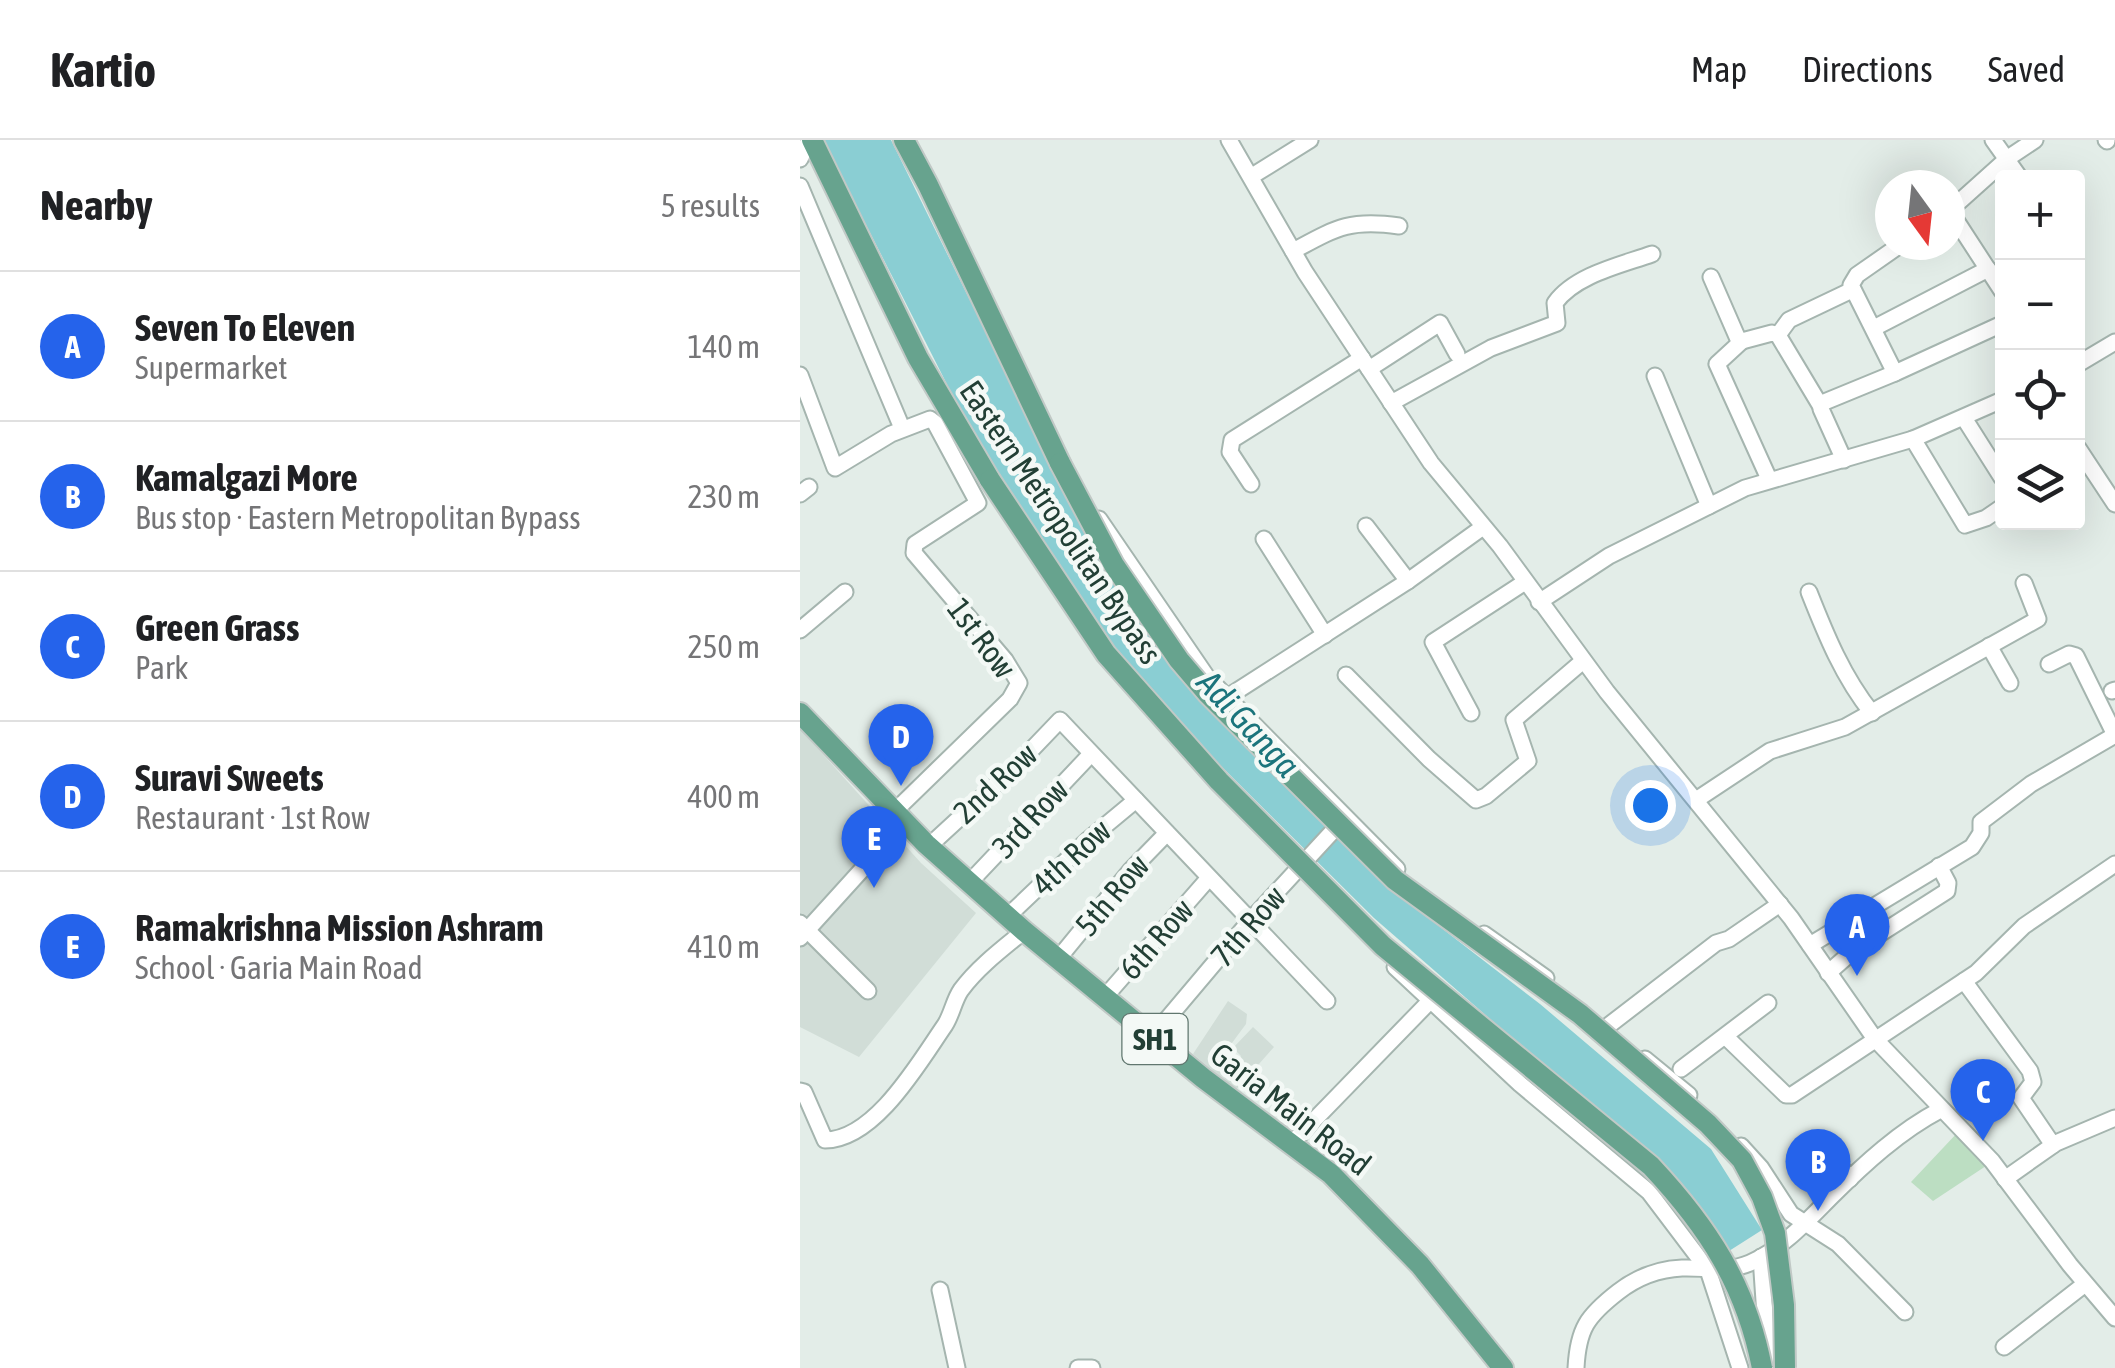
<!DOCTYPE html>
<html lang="en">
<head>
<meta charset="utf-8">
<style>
  body { margin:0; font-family:"Asap Condensed",sans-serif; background:#f2f2f2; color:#202124 }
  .controls { position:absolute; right:30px; top:30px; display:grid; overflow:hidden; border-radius:10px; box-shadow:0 10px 40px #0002 }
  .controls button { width:90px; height:90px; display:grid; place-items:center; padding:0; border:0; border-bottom:2px solid #e0e0e0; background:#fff; color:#202124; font:50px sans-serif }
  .compass { position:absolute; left:1075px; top:30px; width:90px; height:90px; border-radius:50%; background:#fff; box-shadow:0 10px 40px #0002; rotate:165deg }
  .you { position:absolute; left:850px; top:665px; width:35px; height:35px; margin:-25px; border:8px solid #fff; border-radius:50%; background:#1a73e8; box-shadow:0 0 0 15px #1a73e833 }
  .badge { display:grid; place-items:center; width:65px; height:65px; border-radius:50%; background:#2563eb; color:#fff; font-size:32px; font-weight:700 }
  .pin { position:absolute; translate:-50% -82px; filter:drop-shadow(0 2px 5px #0008) }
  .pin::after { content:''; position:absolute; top:52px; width:35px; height:30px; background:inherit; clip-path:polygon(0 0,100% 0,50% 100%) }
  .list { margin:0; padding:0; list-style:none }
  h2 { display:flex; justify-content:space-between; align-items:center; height:130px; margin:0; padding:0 40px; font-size:42px }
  h2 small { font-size:32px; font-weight:400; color:#757577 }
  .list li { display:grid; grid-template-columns:65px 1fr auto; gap:30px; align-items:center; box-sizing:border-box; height:150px; padding:0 40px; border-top:2px solid #e0e0e0 }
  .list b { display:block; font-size:38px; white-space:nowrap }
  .list p { margin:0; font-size:32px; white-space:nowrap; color:#757577 }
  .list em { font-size:32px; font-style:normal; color:#757577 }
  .icon { flex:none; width:55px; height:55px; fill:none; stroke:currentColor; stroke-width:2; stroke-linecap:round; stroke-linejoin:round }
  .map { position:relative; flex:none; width:1315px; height:1228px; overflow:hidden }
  header { display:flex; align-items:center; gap:60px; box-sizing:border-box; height:140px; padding:0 50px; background:#fff; border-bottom:2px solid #e0e0e0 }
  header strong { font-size:48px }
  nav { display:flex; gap:55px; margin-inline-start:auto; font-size:35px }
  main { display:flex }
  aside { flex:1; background:#fff }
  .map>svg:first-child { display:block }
</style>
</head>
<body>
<header>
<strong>Kartio</strong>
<nav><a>Map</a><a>Directions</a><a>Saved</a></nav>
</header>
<main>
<aside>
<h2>Nearby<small>5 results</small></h2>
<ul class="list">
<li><span class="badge">A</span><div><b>Seven To Eleven</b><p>Supermarket</p></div><em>140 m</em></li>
<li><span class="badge">B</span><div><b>Kamalgazi More</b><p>Bus stop · Eastern Metropolitan Bypass</p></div><em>230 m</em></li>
<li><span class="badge">C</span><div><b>Green Grass</b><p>Park</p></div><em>250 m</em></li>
<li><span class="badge">D</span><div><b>Suravi Sweets</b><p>Restaurant · 1st Row</p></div><em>400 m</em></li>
<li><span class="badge">E</span><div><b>Ramakrishna Mission Ashram</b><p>School · Garia Main Road</p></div><em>410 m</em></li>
</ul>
</aside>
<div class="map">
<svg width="1315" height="1228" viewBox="0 0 1315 1228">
  <rect width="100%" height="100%" fill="#e3ede8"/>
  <g fill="#d1ddd7">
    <polygon points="0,589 121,723 176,773 59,917 0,887"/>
    <polygon points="428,861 447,874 446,884 426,911 437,922 441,916 433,908 453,887 474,907 436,950 393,914"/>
  </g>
  <polygon fill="#bcdec2" points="1159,991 1192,1022 1133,1061 1111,1042"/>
  <polygon fill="#8aced3" points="23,0 91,0 257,337 351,493 587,746 740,864 911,1009 962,1090 929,1111 873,1038 574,778 417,622 309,504 192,333"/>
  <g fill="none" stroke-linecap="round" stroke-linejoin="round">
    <defs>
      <g id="minor">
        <polyline points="429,0 505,132 631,323 700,406 807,552 991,778 1075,899 1192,1021 1270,1125 1315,1178"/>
        <polyline points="1193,0 1220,38"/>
        <polyline points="1306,0 1307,1"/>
        <polyline points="0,19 9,0"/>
        <polyline points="452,36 510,0"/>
        <polyline points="0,46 102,288"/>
        <polyline points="1150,70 1208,18 1235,0"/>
        <polyline points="1150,71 1202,151"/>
        <polyline points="1100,105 1057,135 1051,145 1095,233 1202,184"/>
        <path d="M493,111C536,88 549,79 599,86"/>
        <polyline points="911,137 938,199 942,201 972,193 978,195 1020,265"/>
        <polyline points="1074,188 1188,129"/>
        <polyline points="978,195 989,180 1052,150"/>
        <polyline points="942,201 917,224 969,339"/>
        <polyline points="1278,224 1315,202"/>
        <polyline points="569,229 640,183 657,214"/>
        <polyline points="0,235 35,328 91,294 130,279 135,283 178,363 115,404 114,413 205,520 219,543 210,559 96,670"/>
        <polyline points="855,236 909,366"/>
        <path d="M591,263L691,208L757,183L755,163C775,135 821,125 852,114"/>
        <polyline points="1164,278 1202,338"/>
        <polyline points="1113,299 1165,385 1186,378 1202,367"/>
        <polyline points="1278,308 1315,364"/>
        <polyline points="1044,320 1021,269 1022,263 1095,233"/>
        <polyline points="451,344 430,312 432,300 562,218"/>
        <polyline points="0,354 9,347"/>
        <polyline points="299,379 407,537 597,729"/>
        <polyline points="566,386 608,441"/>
        <polyline points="464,399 525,495"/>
        <path d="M1009,452C1026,495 1043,537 1072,573"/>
        <polyline points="739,462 809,416 945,348 1113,299 1202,260"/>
        <polyline points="0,490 45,452"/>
        <polyline points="1189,506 1210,543"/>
        <polyline points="1249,524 1269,514 1276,516 1315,595"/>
        <polyline points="546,535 629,619 676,660 686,656 728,621 714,580 783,521"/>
        <polyline points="1312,551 1315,550"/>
        <polyline points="426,558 608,441 683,387"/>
        <polyline points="671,573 633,502 725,442"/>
        <polyline points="896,660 970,611 1045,587 1238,479 1224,443"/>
        <polyline points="129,706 215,627 260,580 527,861"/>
        <polyline points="169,743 291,614"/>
        <polyline points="208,776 289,699 336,660"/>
        <polyline points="0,783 68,851"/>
        <polyline points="684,794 746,838"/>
        <polyline points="0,798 106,681"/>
        <polyline points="1010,805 1172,707 1181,693 1181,682 1231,644 1315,595"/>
        <polyline points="258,819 330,731 367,693"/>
        <polyline points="595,827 720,944 849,1052 908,1130 940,1228"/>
        <polyline points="1028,833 1053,811 1147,751 1148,743 1139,726"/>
        <polyline points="1164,841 1230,931 1233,942 1221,958 1253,1005"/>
        <polyline points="304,858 408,739"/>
        <polyline points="808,886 916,803 929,799 980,764"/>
        <polyline points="352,897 449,782 544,679"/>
        <polyline points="926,897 986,955 992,955 1176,833 1224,786 1315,724"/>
        <polyline points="845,919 889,955"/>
        <polyline points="881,929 968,863"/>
        <path d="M0,951L4,952L25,1000C75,1000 120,921 145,885C152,874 154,860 161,850C178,827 202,809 224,791"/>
        <polyline points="491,1004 630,861"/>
        <polyline points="941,1006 961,1028 991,1074 1038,1104 1105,1172"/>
        <polyline points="1028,1010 1050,1039"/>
        <polyline points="1205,1039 1256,1003 1315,978"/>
        <polyline points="961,1117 968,1219"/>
        <polyline points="140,1150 157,1228"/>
        <polyline points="1204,1207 1285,1144"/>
        <polyline points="278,1228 292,1228"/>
        <path d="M776,1228C778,1189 787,1176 818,1152C836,1138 859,1129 882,1128C905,1127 927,1133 950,1123C983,1108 1007,1081 1032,1056C1064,1024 1100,991 1140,970"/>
      </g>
      <g id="major">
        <polyline points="12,0 118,218 190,340"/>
        <polyline points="104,0 128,45 260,323"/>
        <polyline points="0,573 126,704 224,791 403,938 531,1034 620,1125 703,1228"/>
      </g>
    </defs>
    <use href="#minor" stroke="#a5b5af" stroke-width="19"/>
    <use href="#major" stroke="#c1c9c6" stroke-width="24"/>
    <use href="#minor" stroke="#fff" stroke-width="15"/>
    <use href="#major" stroke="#67a38e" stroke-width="20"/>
    <defs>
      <g id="major-bridge">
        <polyline points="260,323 314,425 379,520 408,554 595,740 780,874 908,984 942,1020 962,1057 975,1093 984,1165 985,1228"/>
        <path d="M190,340L306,514L419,641L583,806L851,1026C908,1087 946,1145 962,1228"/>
      </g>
    </defs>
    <use href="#major-bridge" stroke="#c1c9c6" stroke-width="24" stroke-linecap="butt"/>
    <use href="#major-bridge" stroke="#67a38e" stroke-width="20"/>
  </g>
  <g text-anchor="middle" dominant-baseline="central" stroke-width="9" stroke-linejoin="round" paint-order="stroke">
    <rect fill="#f4f9f6" stroke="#61776f" stroke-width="2.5" x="322.5" y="874" width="65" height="50" rx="8"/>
    <g font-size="30" font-weight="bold" fill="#223f35">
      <text x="355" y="899">SH1</text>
    </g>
    <g font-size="32" fill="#223f35" stroke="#f4f9f6">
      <text transform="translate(261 382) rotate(56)">Eastern Metropolitan Bypass</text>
      <text transform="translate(182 498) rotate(53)">1st Row</text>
      <text transform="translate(195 643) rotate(-43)">2nd Row</text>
      <text transform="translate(230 678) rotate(-47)">3rd Row</text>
      <text transform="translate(271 717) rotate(-43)">4th Row</text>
      <text transform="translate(312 755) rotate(-50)">5th Row</text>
      <text transform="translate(448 786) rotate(-49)">7th Row</text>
      <text transform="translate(356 799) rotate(-49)">6th Row</text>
      <text transform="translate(491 969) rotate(38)">Garia Main Road</text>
    </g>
    <g font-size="35" font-style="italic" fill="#1b747c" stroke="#f4f9f6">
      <text transform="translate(449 583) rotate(47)">Adi Ganga</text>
    </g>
  </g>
</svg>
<div class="controls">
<button>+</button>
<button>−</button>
<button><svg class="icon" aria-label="locate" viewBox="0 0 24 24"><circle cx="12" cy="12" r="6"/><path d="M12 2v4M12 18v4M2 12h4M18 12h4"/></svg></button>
<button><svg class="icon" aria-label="layers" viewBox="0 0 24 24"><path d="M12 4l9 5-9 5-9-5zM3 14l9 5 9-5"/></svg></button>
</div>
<svg class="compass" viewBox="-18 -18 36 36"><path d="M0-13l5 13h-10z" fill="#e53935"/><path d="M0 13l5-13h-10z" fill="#757577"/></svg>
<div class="you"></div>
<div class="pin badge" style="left:1057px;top:836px">A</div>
<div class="pin badge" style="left:1018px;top:1071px">B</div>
<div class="pin badge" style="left:1183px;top:1001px">C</div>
<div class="pin badge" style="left:101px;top:646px">D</div>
<div class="pin badge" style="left:74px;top:748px">E</div>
</div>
</main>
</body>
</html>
